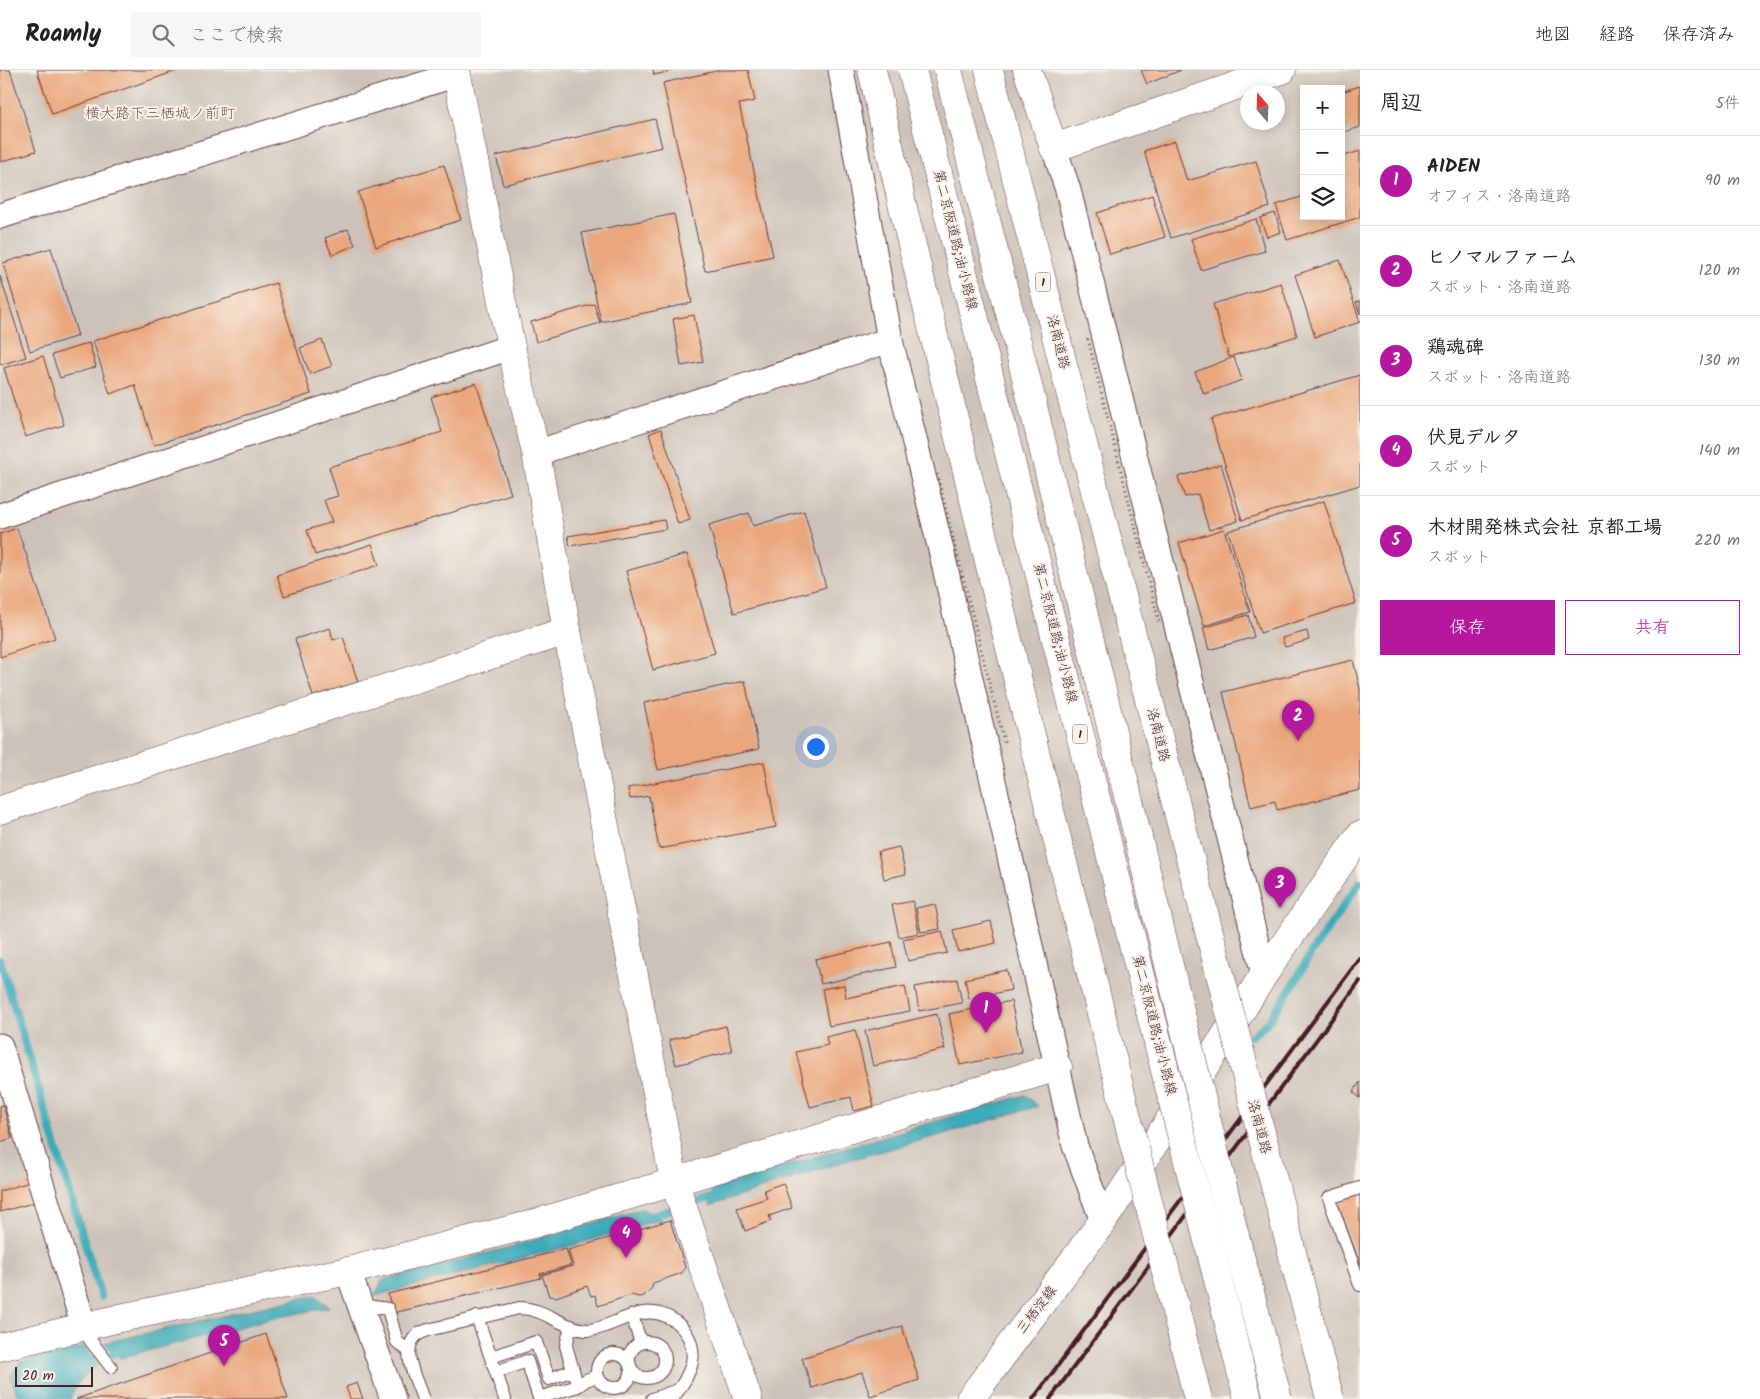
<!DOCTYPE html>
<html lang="ja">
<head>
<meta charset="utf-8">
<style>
  body { margin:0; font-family:Kalam,"Klee One",sans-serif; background:#f6f6f6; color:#202124 }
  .controls { position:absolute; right:15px; top:15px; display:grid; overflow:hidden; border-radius:0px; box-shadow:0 2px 12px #0003 }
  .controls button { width:45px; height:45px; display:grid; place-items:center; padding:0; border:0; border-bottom:1px solid #e0e0e0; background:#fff; color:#202124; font:25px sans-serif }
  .compass { position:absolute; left:1240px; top:15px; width:45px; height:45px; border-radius:50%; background:#fff; box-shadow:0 2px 12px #0003; rotate:341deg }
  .scale { position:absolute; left:15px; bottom:12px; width:78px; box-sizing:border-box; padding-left:5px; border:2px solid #4a1f2b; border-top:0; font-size:14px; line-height:18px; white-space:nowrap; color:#4a1f2b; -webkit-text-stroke:4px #f7f3e8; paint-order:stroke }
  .you { position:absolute; left:815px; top:676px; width:18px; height:18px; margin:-12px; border:4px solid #fff; border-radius:50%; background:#1a73e8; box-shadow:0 0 0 8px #1a73e833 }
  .badge { display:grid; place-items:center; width:32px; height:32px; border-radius:50%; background:#b5179e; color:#fff; font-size:16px; font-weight:700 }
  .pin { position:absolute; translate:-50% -41px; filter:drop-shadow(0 1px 2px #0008) }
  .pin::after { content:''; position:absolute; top:26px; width:18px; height:15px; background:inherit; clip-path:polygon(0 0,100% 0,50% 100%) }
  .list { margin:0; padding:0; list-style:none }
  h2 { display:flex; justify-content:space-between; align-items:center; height:65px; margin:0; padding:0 20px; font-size:21px }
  h2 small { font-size:16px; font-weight:400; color:#757577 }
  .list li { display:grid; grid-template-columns:32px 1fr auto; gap:15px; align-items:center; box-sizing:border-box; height:90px; padding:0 20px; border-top:1px solid #e0e0e0 }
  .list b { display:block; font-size:19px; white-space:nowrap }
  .list p { margin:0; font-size:16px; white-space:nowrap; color:#757577 }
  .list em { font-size:16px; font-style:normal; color:#757577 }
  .actions { display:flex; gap:10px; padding:15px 20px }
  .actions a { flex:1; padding:11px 0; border:1px solid #b5179e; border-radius:0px; text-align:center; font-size:18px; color:#b5179e }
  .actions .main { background:#b5179e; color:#fff }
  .icon { flex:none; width:28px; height:28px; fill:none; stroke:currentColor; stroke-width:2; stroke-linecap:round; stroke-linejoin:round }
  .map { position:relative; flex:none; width:1360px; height:1329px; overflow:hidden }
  header { display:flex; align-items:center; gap:30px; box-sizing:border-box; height:70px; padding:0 25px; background:#fff; border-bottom:1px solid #e0e0e0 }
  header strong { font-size:24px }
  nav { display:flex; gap:28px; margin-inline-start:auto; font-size:18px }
  .search { width:350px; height:45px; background:#f6f6f6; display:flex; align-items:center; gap:12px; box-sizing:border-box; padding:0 18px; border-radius:0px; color:#757577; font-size:19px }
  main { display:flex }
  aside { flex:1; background:#fff }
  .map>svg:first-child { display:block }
</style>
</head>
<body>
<header>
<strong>Roamly</strong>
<div class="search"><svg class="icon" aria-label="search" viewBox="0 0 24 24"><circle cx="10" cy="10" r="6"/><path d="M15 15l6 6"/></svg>ここで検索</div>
<nav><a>地図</a><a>経路</a><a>保存済み</a></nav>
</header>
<main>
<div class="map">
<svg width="1360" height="1329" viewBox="0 0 1360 1329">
  <rect width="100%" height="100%" fill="#f7f3e8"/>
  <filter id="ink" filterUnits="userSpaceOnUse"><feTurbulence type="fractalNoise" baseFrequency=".02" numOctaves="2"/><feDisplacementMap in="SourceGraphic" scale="10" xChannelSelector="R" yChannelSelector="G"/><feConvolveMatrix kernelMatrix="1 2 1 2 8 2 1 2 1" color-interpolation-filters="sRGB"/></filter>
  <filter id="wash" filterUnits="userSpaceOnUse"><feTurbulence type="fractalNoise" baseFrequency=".0096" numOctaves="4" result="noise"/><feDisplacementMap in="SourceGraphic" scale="20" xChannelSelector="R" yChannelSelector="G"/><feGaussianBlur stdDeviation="1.12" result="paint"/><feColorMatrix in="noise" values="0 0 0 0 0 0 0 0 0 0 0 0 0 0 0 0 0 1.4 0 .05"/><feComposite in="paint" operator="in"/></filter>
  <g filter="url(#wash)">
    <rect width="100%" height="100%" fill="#f2dcbd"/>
    <path fill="#cdc2b9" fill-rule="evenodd" d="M0,0H1360V1329H0ZM1304,19H1341V146H1304ZM1248,22H1278V52H1248Z"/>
    <g fill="#3baab9" stroke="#426472">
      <polygon points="1025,1025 1038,1036 944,1064 842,1092 710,1136 713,1119 834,1081"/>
      <polygon points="642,1139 661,1149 574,1175 374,1226 383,1210 507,1178"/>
      <polygon points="315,1225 329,1237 270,1249 120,1288 104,1273"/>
      <path d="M84,1277L97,1295C86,1304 73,1315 71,1329H19L10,1306L20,1292Z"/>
    </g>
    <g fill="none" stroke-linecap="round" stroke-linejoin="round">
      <g stroke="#3baab9" stroke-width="8">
        <polyline points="0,890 101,1227"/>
        <polyline points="1252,966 1267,953 1295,912 1311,883 1360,812"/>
        <polyline points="645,1148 720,1125"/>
        <polyline points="85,1291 124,1281"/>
      </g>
    </g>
    <g id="blocks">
      <g fill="#eaa77d">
        <polygon points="0,0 10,0 36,81 0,92"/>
        <polygon points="37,0 179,0 52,44"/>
        <polygon points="653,0 672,0 672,1 654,5"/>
        <polygon points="720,0 748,0 755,31 739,34 773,186 705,201 663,13"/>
        <polygon points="1141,0 1181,0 1147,14"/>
        <polygon points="1360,16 1360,57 1341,63 1341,22"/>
        <polygon points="655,49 662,77 503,115 496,86"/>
        <polygon points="1175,71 1187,111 1256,91 1270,137 1171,168 1144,81"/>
        <polygon points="1360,81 1360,147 1287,170 1276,135 1304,126 1304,146 1341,146 1341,87"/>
        <polygon points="444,95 461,150 376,177 358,122"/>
        <polygon points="1152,125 1165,167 1110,184 1097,143"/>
        <polygon points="1275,143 1281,162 1267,167 1260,148"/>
        <polygon points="674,144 692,233 601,252 582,163"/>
        <polygon points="1256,149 1265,181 1201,200 1191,169"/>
        <polygon points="348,159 355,175 332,185 325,168"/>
        <polygon points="51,178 78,266 30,281 3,193"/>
        <polygon points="1340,190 1360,252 1315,267 1295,205"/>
        <polygon points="0,206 26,287 0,295"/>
        <polygon points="276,213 311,324 154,375 135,315 110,324 93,271"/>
        <polygon points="1281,213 1297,266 1229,287 1213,234"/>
        <polygon points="1360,231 1360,244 1356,232"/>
        <polygon points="594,234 600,253 536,272 531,252"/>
        <polygon points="694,245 703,292 681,296 673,249"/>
        <polygon points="322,270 332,296 310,304 300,278"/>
        <polygon points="89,273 96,297 60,308 52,285"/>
        <polygon points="43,286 64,355 25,367 4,298"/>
        <polygon points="1234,287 1242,310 1204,324 1195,302"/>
        <polygon points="1360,305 1360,415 1242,450 1211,349"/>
        <polygon points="476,313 511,424 315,485 307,460 332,452 324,430 338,426 329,397 442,362 431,327"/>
        <polygon points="661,359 690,450 678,454 649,364"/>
        <polygon points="1221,394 1238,451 1209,460 1198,424 1185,427 1178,407"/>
        <polygon points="1324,431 1356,533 1260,563 1228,461"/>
        <polygon points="804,441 826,517 734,543 709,455 749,443 753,456"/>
        <polygon points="664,450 666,459 570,476 568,466"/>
        <polygon points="17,458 55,568 0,587 0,464"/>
        <polygon points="1224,459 1250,542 1204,556 1179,473"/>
        <polygon points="372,474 379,495 284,526 277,505"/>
        <polygon points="687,484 715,583 653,600 626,501"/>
        <polygon points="1248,545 1254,567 1209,580 1203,558"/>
        <polygon points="330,558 333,570 343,567 358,612 313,626 295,569"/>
        <polygon points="1307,561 1309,570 1285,577 1282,568"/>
        <polygon points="1353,590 1360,619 1360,720 1277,740 1275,731 1251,737 1223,622"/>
        <polygon points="745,611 759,679 658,700 644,633"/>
        <polygon points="764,692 776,757 659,779 649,726 630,729 628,718"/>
        <polygon points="899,777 906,804 884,809 878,782"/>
        <polygon points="913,831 919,863 899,867 892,835"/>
        <polygon points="935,834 940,859 921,862 916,838"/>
        <polygon points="991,851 996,873 958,882 953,860"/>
        <polygon points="942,861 947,883 908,891 903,869"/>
        <polygon points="891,872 896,897 821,914 815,889"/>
        <polygon points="1007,900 1011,920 969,929 965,909"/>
        <polygon points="957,909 962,933 919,941 915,917"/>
        <polygon points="844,915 846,928 905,916 910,941 829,956 822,919"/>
        <polygon points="1011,931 1022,982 960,995 949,944"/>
        <polygon points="937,944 945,979 873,996 865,961"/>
        <polygon points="726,956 732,981 676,995 669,970"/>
        <polygon points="855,960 874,1036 854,1041 851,1027 810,1037 796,982 828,975 826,967"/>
        <polygon points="1360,1012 1360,1028 1353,1022"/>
        <polygon points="3,1035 12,1068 0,1072 0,1036"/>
        <polygon points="30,1112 36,1132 0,1142 0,1121"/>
        <polygon points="783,1113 792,1138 769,1146 771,1151 745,1161 737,1138 767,1128 764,1120"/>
        <polygon points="1360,1124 1360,1195 1337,1131"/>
        <polygon points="670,1150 685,1197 682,1203 653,1213 652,1218 644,1226 639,1227 631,1225 598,1236 595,1225 591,1226 587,1216 556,1227 549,1226 542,1205 573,1196 568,1180"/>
        <polygon points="566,1179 571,1195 540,1204 541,1208 393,1243 388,1224"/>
        <polygon points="902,1256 919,1310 870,1326 862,1302 812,1318 802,1288"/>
        <polygon points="266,1264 288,1329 76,1329"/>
        <polygon points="357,1313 363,1329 350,1329 346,1317"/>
      </g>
    </g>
  </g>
  <g filter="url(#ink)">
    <use href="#blocks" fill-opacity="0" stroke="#633b41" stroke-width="1"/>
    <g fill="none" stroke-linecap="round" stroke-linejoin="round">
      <defs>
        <g id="service">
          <polyline points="1360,1118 1329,1128 1360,1215"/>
          <polyline points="360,1235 388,1239 397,1272 409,1281"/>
          <polyline points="632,1246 641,1273"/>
          <polyline points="477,1247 505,1329"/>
          <polyline points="571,1256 566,1276 575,1307"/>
          <polyline points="84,1257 90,1270 111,1297"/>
          <circle cx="647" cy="1290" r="18"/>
          <circle cx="614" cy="1301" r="17"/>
          <polyline points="491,1287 536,1272 549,1309 573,1300"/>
          <polyline points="496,1302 527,1291 539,1328 578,1316 586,1310 597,1306"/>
          <path d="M423,1329C417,1311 399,1280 417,1265C420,1263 425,1261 428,1260L519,1238C545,1238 563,1259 588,1260C603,1260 626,1245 643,1243C671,1239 697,1264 692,1292C689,1306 680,1318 672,1329"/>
          <polyline points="652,1329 678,1320"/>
        </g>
        <g id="minor">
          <polyline points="841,0 890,270 942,484 1075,1076 1103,1151"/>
          <polyline points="1054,78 1068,120 1264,904"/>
          <polyline points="0,146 457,4"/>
          <polyline points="536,383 890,270"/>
          <polyline points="0,446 511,277"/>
          <polyline points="0,976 84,1257"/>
          <polyline points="348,1201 393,1329"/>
        </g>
        <g id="tertiary">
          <polyline points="456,0 511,277 536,383 567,561 674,1111 748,1329"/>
          <polyline points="1054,78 1282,0"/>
          <polyline points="0,740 567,561"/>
          <polyline points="0,1277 120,1248 348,1201 533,1154 1058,997"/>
          <polyline points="970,1329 1103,1151 1226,965 1264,904 1360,765"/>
        </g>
        <g id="trunk">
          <polyline points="872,0 904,142 1033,673"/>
          <polyline points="989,0 1096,425"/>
          <polyline points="1027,0 1054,78"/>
        </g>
      </defs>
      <use href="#service" stroke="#633b41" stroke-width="14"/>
      <use href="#minor" stroke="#633b41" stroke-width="27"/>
      <use href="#tertiary" stroke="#633b41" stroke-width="29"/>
      <use href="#trunk" stroke="#633b41" stroke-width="29"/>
      <use href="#service" stroke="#fff" stroke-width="12"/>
      <use href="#minor" stroke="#fff" stroke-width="25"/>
      <use href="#tertiary" stroke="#fff" stroke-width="28"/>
      <use href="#trunk" stroke="#fff" stroke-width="28"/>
      <g stroke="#4a1f2b" stroke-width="4">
        <polyline points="1033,1329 1360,888"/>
        <polyline points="1050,1329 1360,911"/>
      </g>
      <defs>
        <g id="trunk-bridge">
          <polyline points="1096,425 1330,1329"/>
          <polyline points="1033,673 1198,1329"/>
        </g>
        <g id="motorway-bridge">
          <polyline points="912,0 1248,1329"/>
          <polyline points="948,0 1022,291 1234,1162 1278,1329"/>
        </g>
      </defs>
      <use href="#trunk-bridge" stroke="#633b41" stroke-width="29" stroke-linecap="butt"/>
      <use href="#motorway-bridge" stroke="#633b41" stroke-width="29" stroke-linecap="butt"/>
      <g stroke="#633b41" stroke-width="3" stroke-dasharray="1 4" stroke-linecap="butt">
        <polyline points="1088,269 1159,552"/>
        <polyline points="937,404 1005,675"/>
      </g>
      <use href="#trunk-bridge" stroke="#fff" stroke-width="28"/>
      <use href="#motorway-bridge" stroke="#fff" stroke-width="28"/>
    </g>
  </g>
  <g text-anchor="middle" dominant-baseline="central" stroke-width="4" stroke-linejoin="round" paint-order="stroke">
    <g fill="#f7f3e8" stroke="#7e5f64" stroke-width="1">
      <rect x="1035.5" y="202.5" width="15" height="19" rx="4"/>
      <rect x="1072.5" y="654.5" width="15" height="19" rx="4"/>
    </g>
    <g font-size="12" font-weight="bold" fill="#4a1f2b">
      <text x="1043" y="212">1</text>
      <text x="1080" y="664">1</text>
    </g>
    <g font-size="14" fill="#4a1f2b" stroke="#f7f3e8">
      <text transform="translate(955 170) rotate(76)">第二京阪道路;油小路線</text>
      <text transform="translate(1058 272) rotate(76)">洛南道路</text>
      <text transform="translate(1055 563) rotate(76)">第二京阪道路;油小路線</text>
      <text transform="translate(1158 665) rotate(76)">洛南道路</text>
      <text transform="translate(1154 955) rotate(76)">第二京阪道路;油小路線</text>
      <text transform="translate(1259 1057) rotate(75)">洛南道路</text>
      <text transform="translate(1037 1240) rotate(-53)">三栖淀線</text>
    </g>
    <g font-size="15" fill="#824f48" stroke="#f7f3e8">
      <text x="160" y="44">横大路下三栖城ノ前町</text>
    </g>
  </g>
</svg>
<div class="controls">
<button>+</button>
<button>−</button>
<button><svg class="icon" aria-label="layers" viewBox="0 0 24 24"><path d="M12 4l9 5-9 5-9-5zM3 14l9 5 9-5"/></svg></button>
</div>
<svg class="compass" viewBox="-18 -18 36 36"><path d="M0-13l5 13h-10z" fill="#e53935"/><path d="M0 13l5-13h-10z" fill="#757577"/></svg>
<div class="scale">20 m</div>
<div class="you"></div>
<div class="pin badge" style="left:986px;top:963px">1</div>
<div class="pin badge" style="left:1298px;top:671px">2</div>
<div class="pin badge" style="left:1280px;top:838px">3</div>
<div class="pin badge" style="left:626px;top:1188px">4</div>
<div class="pin badge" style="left:224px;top:1296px">5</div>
</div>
<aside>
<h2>周辺<small>5件</small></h2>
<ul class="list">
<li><span class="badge">1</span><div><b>AIDEN</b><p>オフィス · 洛南道路</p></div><em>90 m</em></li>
<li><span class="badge">2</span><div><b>ヒノマルファーム</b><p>スポット · 洛南道路</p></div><em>120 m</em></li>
<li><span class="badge">3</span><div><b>鶏魂碑</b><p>スポット · 洛南道路</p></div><em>130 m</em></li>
<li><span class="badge">4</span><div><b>伏見デルタ</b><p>スポット</p></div><em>140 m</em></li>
<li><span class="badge">5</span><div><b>木材開発株式会社 京都工場</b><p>スポット</p></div><em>220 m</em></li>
</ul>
<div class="actions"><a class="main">保存</a><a>共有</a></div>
</aside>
</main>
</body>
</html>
